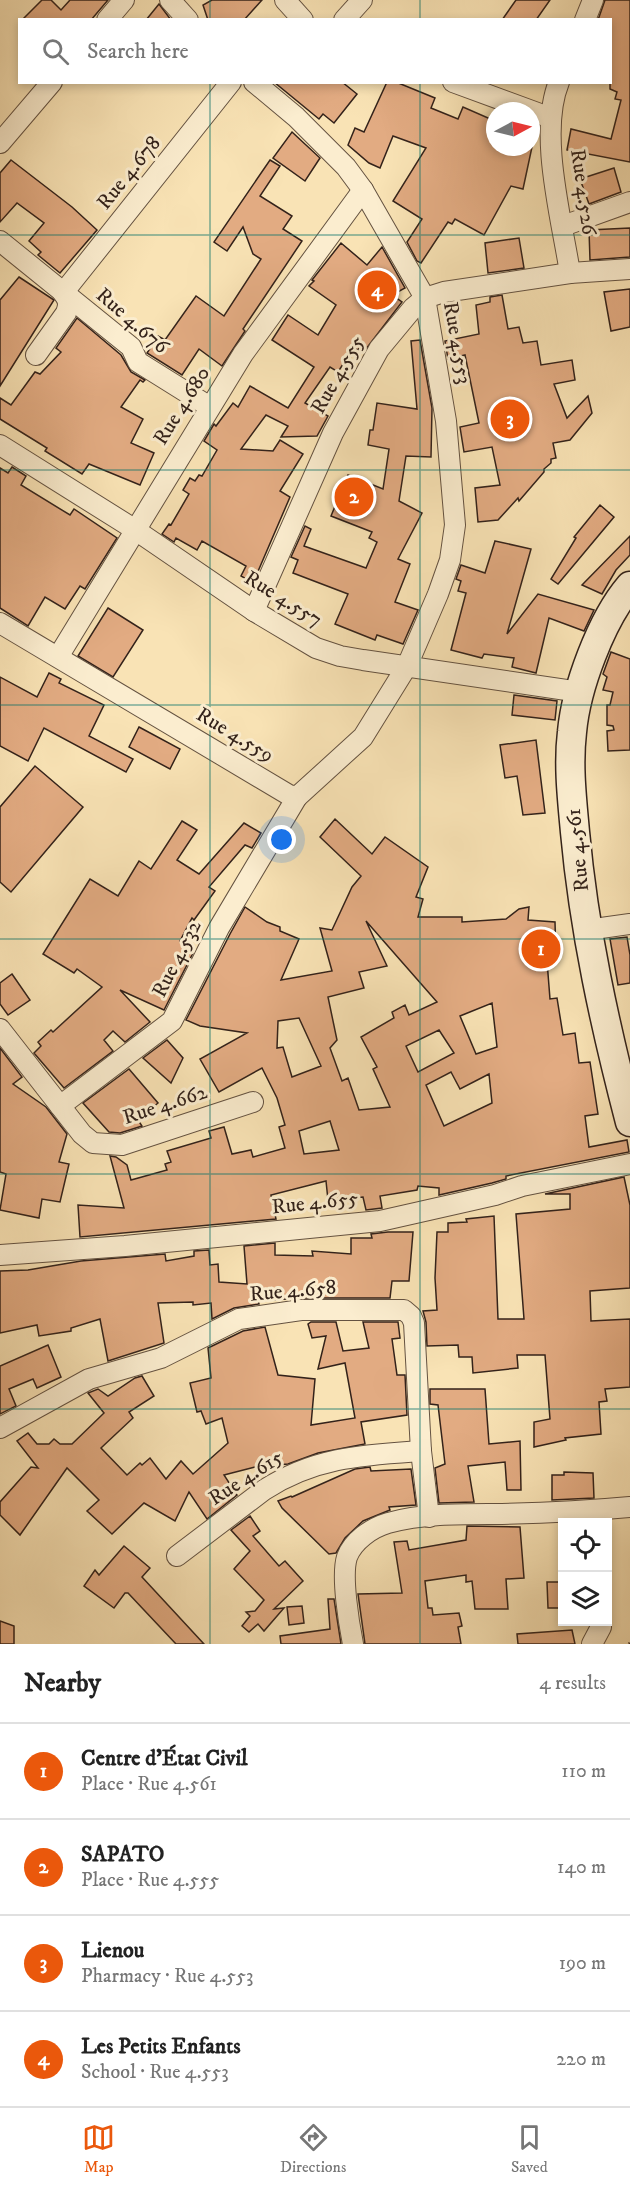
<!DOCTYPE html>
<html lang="en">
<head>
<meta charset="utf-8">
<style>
  body { margin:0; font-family:"IM FELL DW Pica",serif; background:#f2f2f2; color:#222 }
  .controls { position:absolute; right:18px; bottom:18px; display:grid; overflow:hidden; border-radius:0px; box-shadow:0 3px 9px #0003 }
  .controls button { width:54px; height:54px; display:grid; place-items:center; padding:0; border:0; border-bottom:2px solid #e0e0e0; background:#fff; color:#222; font:30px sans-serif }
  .compass { position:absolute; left:486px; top:102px; width:54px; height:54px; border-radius:50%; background:#fff; box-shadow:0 3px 9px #0003; rotate:83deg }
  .you { position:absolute; left:282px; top:840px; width:21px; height:21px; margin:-15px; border:4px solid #fff; border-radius:50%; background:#1a73e8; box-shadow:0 0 0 9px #1a73e833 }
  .badge { display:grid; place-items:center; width:39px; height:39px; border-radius:50%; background:#ea580c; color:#fff; font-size:20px; font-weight:700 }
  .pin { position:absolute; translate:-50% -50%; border:3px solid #fff; box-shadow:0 2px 6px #0006 }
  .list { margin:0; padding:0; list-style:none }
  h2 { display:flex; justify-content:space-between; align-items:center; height:78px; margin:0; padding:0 24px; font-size:26px }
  h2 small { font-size:20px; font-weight:400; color:#767676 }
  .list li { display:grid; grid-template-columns:39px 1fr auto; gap:18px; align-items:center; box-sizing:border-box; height:96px; padding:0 24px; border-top:2px solid #e0e0e0 }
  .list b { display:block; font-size:22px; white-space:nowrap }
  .list p { margin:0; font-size:20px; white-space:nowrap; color:#767676 }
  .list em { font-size:20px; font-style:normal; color:#767676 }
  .icon { flex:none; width:33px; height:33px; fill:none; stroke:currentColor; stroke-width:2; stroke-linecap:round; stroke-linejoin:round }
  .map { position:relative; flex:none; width:630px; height:1644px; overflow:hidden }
  .search { position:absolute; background:#fff; box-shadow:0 3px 9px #0003; left:18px; right:18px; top:18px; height:66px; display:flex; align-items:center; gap:15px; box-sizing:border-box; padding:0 21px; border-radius:0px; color:#767676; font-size:22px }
  .sheet { height:462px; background:#fff }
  nav { display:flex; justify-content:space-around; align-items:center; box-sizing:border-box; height:84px; border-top:2px solid #e0e0e0; background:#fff; font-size:16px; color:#767676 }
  nav a { display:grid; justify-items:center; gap:3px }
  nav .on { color:#ea580c }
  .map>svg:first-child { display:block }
</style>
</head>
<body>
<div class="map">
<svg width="630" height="1644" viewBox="0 0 630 1644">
  <rect width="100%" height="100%" fill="#f9e3b5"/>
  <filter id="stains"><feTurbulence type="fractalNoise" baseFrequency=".00333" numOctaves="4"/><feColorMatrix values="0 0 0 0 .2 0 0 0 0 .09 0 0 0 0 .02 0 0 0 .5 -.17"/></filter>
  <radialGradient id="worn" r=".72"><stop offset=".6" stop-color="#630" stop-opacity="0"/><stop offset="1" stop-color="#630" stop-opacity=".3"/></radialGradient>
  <g fill="#e2ab82" stroke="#33221a" stroke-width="1.5" fill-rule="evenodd">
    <polygon points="42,0 51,0 61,10 70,0 108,0 91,20 22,20"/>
    <polygon points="212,0 262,0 244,20 208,20 203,5"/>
    <polygon points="516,0 550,0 536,20 502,20"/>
    <polygon points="605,0 630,0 630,162 567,150 571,129 611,139 621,100 615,99 617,92 610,89 610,20 598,20"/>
    <polygon points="159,4 171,20 146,20"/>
    <polygon points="274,82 342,82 357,94 334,123 323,114 319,119"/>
    <polygon points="387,82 396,82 435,98 431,108 458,119 463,107 495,121 495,147 532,147 523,189 511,186 484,235 455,219 452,224 448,222 421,263 417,261 407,242 422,219 393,201 426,148 393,136 380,168 369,163 348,145 355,128 364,132"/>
    <polygon points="292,132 320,158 305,181 273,158"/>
    <polygon points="11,160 72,207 97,230 60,273 38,255 41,252 29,241 44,223 17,203 0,222 0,173"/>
    <polygon points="270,160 280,166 260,196 292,216 283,229 302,241 243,329 245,331 222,366 199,349 182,375 147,353 158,336 165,340 196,296 224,316 261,259 253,254 243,227 227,251 214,242"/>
    <polygon points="614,168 621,192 589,204 580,179"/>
    <polygon points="630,228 630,257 590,260 589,230"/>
    <polygon points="519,238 524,268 488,273 485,243"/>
    <polygon points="341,243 367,265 382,247 405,288 392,295 402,302 366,349 361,345 358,350 355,348 348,362 345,361 338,372 330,367 305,403 328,416 317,436 281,437 288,426 266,415 241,449 273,451 280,440 303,454 280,491 290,497 253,583 241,576 246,566 202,541 197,550 176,538 174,542 162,534 169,524 171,525 189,494 183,490 190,478 195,481 199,475 202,476 217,450 204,441 214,424 216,426 233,403 238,407 250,386 288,408 314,367 272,340 288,315 318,335 336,305 309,286 314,281 312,280"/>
    <polygon points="19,277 54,300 0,386 0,300"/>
    <polygon points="630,289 630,327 611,331 604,292"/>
    <polygon points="502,295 508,329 519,327 523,343 537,341 541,365 572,360 575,380 554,384 567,418 588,396 592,413 570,440 553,443 556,458 551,459 551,463 544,469 544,472 519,501 518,498 498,520 478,522 475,488 500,485 492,447 464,452 460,427 479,423 465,355 448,359 445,341 479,334 476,305 490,302 490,297"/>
    <polygon points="77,318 121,355 131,372 145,380 143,382 140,380 121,407 143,419 131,443 154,453 140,485 89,464 82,474 45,451 47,448 0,419 0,398 11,405 35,372 40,374 61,352 56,348"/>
    <polygon points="420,340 432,408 431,457 406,456 399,501 422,513 398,559 410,564 395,602 418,610 403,644 377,635 375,640 335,624 348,594 293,573 298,560 291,557 305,526 311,529 304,546 366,568 377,542 369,538 372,532 331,516 348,475 383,489 389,449 368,445 370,430 373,430 377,403 417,409 411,341"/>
    <polygon points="12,467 26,476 21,485 70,515 74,509 117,538 85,589 80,586 65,609 45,597 28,626 0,608 0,468 8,473"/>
    <polygon points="600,505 614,517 558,584 551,579 576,538 574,537"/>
    <polygon points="630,536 630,555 616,570 602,594 582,585"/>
    <polygon points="495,541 531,549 507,634 538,594 594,610 584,631 549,618 536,673 512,667 514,658 484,654 482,658 451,650 466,593 458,591 461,581 456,579 461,565 485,573"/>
    <polygon points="108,608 143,630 113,677 78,656"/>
    <polygon points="611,652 630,659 630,750 608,751 607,731 614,730 613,726 607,725 607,705 610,705 613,692 603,690 607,677 603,674"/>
    <polygon points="49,673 61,679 59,683 104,705 89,736 133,759 126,772 44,728 28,761 0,746 0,677 37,697"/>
    <polygon points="514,695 557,701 555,720 512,715"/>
    <polygon points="139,727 180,749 170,769 129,747"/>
    <polygon points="536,740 545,813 523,815 517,776 505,778 500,745"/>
    <polygon points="35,766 83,807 11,892 0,882 0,807"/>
    <path d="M335,819L372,854L385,837L428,867L416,897L423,899L418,917H462V922L506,919L519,909L529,907L528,920L555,922L556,960L547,961L550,999L557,998L563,1035L575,1033L579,1063L590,1062L598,1114L585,1116L589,1147L627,1140L629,1152L506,1176V1179L492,1183L439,1195V1188L418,1186L417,1190L380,1196L382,1208L366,1210L363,1197L328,1200L326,1181L271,1195L276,1219L80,1237L78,1205L124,1208L110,1156L116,1157L127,1165L131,1180L167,1170L165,1164L171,1162L167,1151L211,1138L209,1131L224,1127L232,1154L251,1150L253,1157L285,1148L279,1127L285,1125L277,1098L262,1068L219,1092L200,1059L247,1033L200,1026L186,1020L230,934L245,907L267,922L280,927V931L299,939L281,980L332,971L320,928L332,930L352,887L361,876L320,837ZM366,921L437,1002L409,1015L405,1005L392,1012L394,1018L361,1037L377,1067L373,1069L390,1107L359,1110L348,1078L342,1081L330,1048L337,1040L328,997L364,988L359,972L387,966ZM492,1003L497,1047L476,1054L460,1016ZM299,1018L321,1066L292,1077L283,1047L277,1048L278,1021ZM439,1030L454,1053L418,1072L406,1046ZM451,1072L460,1089L489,1074L492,1103L444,1126L426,1085ZM330,1121L339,1150L304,1154L299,1131Z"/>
    <polygon points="182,821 197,830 177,860 199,874 244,823 261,833 252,848 245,845 209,887 215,891 194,920 192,918 180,941 189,946 187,951 193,953 164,1010 120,990 150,1022 125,1042 113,1031 104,1040 113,1051 64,1088 34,1053 41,1046 38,1042 51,1030 53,1032 102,987 77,969 74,973 43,954 90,879 118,896 139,861 151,869"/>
    <polygon points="627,937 630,955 630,983 618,985 610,939"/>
    <polygon points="12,974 30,1000 8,1015 0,1004 0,983"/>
    <polygon points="167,1040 183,1058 171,1083 143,1058"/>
    <polygon points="0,1048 22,1077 13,1084 46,1107 67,1134 59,1162 69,1164 60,1202 42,1199 39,1218 0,1210 6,1174 0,1172"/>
    <polygon points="129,1069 158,1103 138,1120 142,1126 120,1133 109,1132 83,1103"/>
    <polygon points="624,1177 630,1205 630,1288 590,1291 591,1321 630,1319 630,1387 605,1389 607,1401 599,1402 601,1434 565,1438 566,1440 534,1447 534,1422 550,1419 545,1355 517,1355 518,1368 473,1373 472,1357 459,1357 458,1345 427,1346 426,1322 423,1311 437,1310 435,1278 437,1232 448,1232 448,1223 467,1222 466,1219 494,1216 498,1319 524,1319 516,1214 570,1209 570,1194 545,1194"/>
    <polygon points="388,1232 413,1232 409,1281 392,1281 390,1298 301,1298 258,1301 259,1304 234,1308 212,1319 211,1303 193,1305 193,1302 158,1303 164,1343 108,1361 100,1319 71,1328 71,1331 39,1336 37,1325 0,1333 0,1271 28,1270 81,1261 165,1254 166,1261 194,1256 194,1251 209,1250 210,1265 218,1264 219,1282 247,1284 244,1246 275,1243 275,1255 313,1256 312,1251 351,1254 351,1238 372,1238 371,1234"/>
    <polygon points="311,1322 336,1322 343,1351 369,1348 363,1322 398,1322 400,1338 392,1339 397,1375 405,1375 407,1415 361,1422 365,1444 318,1453 288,1464 255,1467 224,1475 237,1495 207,1519 189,1492 175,1521 144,1503 112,1534 87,1511 99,1500 67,1468 20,1535 0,1515 0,1502 31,1467 38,1468 17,1441 28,1433 37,1444 49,1444 54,1439 60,1444 72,1444 104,1413 88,1393 98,1389 108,1396 135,1378 142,1376 154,1396 129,1412 133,1418 101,1448 127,1475 140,1463 142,1465 150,1458 166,1479 181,1461 193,1474 228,1443 222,1418 206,1424 201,1411 197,1412 190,1383 211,1378 208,1348 243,1331 265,1327 278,1375 315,1379 311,1425 355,1418 345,1363 318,1369 326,1336 312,1338 308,1324"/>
    <polygon points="48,1345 61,1377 37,1388 33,1379 9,1389 16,1406 0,1414 0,1366"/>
    <polygon points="430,1389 485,1389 489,1444 520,1441 521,1490 507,1490 505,1462 468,1466 474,1502 439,1503 435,1468 445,1464 438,1405 430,1404"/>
    <polygon points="370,1467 371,1471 411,1469 416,1505 389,1507 390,1510 363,1521 345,1538 336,1553 329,1554 282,1508 278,1501 291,1496 292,1497 355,1469"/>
    <polygon points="564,1472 593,1473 594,1498 552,1500 552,1475 564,1475"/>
    <polygon points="250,1516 260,1531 253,1536 279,1566 285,1561 303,1581 274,1609 284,1608 264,1631 258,1624 249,1632 242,1626 250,1616 246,1612 255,1611 264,1600 234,1569 250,1551 231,1530"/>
    <polygon points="467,1526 520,1527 524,1578 506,1579 508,1609 475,1609 472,1581 466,1582 466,1575 425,1581 428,1608 432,1608 433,1615 459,1613 462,1626 458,1627 461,1644 365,1644 358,1594 402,1593 394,1542 407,1541 409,1550 466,1540"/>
    <polygon points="124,1546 150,1568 142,1577 204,1644 176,1644 128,1593 125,1593 114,1608 84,1586 95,1570 99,1575"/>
    <polygon points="547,1582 562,1582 562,1608 548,1608"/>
    <polygon points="328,1599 334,1599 341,1644 281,1644 280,1636 330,1629"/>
    <polygon points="302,1606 304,1623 289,1625 287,1607"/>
    <polygon points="0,1621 14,1626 14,1644 0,1644"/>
    <polygon points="572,1630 575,1644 518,1644 517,1634"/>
  </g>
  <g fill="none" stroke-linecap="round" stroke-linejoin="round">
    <defs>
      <g id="street">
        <polyline points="170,0 188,20"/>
        <polyline points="285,0 303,20"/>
        <polyline points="107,20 124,0"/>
        <polyline points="344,20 362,0"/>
        <polyline points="585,20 593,0"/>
        <polyline points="453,82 551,118"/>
        <path d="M559,82C538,133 562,220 570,273"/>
        <polyline points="0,143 52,82"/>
        <polyline points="563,226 630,202"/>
        <polyline points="0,241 131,347 138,362 210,407"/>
        <path d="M36,355L66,313C69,305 69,300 63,293L231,82"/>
        <polyline points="0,445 134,529 254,611 316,648 340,656 363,660 580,692"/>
        <polyline points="254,611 333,433 379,349 413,308 425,298 444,292 570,273 630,269"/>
        <polyline points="0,623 289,795 297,797 363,737 407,666 438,594 450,560 455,525 446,421 425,298 363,190 346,167 296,117 254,82"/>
        <polyline points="58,657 243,354 363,190"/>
        <polyline points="587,930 630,924"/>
        <polyline points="0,1029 82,1134 93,1143 122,1145 253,1102"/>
        <polyline points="60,1106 172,1021 219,928 297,797"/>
        <polyline points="0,1255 125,1246 380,1221 495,1195 522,1186 630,1164"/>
        <polyline points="0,1428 89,1379 161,1358 239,1319 301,1310 404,1310 411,1316 414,1323 421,1451 429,1517"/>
        <path d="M177,1556L264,1490C315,1457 363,1455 421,1451"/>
        <path d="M353,1644C349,1624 341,1576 347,1557C353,1541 371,1528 388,1523C424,1513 464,1514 502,1514C545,1513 587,1511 630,1507"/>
        <polyline points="592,1644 601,1627"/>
      </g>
      <path id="secondary" d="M630,586C601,620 576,688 572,732C568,765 572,799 575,832C584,931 605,1026 630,1122"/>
    </defs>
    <use href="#street" stroke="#645241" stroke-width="22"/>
    <use href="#secondary" stroke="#33221a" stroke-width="31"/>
    <polyline stroke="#33221a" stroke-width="3" stroke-dasharray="4.5 3" stroke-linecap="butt" points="629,1644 630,1643"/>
    <use href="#street" stroke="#fbedcf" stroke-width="20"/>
    <use href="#secondary" stroke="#fbedcf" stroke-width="28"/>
  </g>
  <path fill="none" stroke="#0f766e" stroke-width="1.5" stroke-opacity="0.55" d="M210,0V20M420,0V20M210,82V1644M420,82V1644M0,235H630M0,470H630M0,705H630M0,939H630M0,1174H630M0,1409H630"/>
  <g text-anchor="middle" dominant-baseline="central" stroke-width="6" stroke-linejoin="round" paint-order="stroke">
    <g font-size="21" fill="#33221a" stroke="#fbedcf">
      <text transform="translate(129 173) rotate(-51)">Rue 4.678</text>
      <text transform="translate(583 192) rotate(82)">Rue 4.526</text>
      <text transform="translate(132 321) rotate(41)">Rue 4.676</text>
      <text transform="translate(457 343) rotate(80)">Rue 4.553</text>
      <text transform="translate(338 375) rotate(-60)">Rue 4.555</text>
      <text transform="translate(182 406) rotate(-58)">Rue 4.680</text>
      <text transform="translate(283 599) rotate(32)">Rue 4.557</text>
      <text transform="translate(235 735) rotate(31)">Rue 4.559</text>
      <text transform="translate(578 850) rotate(-96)">Rue 4.561</text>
      <text transform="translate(177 959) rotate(-63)">Rue 4.532</text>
      <text transform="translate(165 1105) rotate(-18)">Rue 4.662</text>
      <text transform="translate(315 1203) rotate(-6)">Rue 4.655</text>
      <text transform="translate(293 1291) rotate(-5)">Rue 4.658</text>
      <text transform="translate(246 1478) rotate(-33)">Rue 4.615</text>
    </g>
  </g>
  <rect width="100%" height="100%" filter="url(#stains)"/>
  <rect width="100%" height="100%" fill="url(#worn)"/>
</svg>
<div class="controls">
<button><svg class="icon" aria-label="locate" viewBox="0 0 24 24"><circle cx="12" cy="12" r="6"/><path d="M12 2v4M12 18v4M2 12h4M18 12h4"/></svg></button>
<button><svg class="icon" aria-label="layers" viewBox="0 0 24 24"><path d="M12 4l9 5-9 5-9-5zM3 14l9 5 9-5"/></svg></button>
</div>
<svg class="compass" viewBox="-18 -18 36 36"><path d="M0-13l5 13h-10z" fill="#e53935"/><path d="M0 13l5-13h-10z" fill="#767676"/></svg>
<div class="you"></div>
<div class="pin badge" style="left:541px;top:949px">1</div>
<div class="pin badge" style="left:354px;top:497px">2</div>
<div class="pin badge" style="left:510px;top:419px">3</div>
<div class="pin badge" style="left:377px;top:290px">4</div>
<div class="search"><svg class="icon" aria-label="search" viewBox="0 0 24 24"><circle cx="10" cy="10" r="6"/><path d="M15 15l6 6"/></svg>Search here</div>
</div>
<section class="sheet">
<h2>Nearby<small>4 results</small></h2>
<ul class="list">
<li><span class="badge">1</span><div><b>Centre d'État Civil</b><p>Place · Rue 4.561</p></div><em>110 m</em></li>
<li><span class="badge">2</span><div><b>SAPATO</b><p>Place · Rue 4.555</p></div><em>140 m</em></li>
<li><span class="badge">3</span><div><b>Lienou</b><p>Pharmacy · Rue 4.553</p></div><em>190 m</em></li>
<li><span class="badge">4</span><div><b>Les Petits Enfants</b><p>School · Rue 4.553</p></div><em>220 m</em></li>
</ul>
</section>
<nav>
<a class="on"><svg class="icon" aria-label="map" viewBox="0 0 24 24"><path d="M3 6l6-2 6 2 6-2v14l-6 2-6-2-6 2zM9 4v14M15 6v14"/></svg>Map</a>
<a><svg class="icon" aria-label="directions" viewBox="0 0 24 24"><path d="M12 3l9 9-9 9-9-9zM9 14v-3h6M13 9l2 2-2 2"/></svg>Directions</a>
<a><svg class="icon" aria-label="saved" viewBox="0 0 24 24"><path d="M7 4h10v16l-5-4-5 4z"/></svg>Saved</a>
</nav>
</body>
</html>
